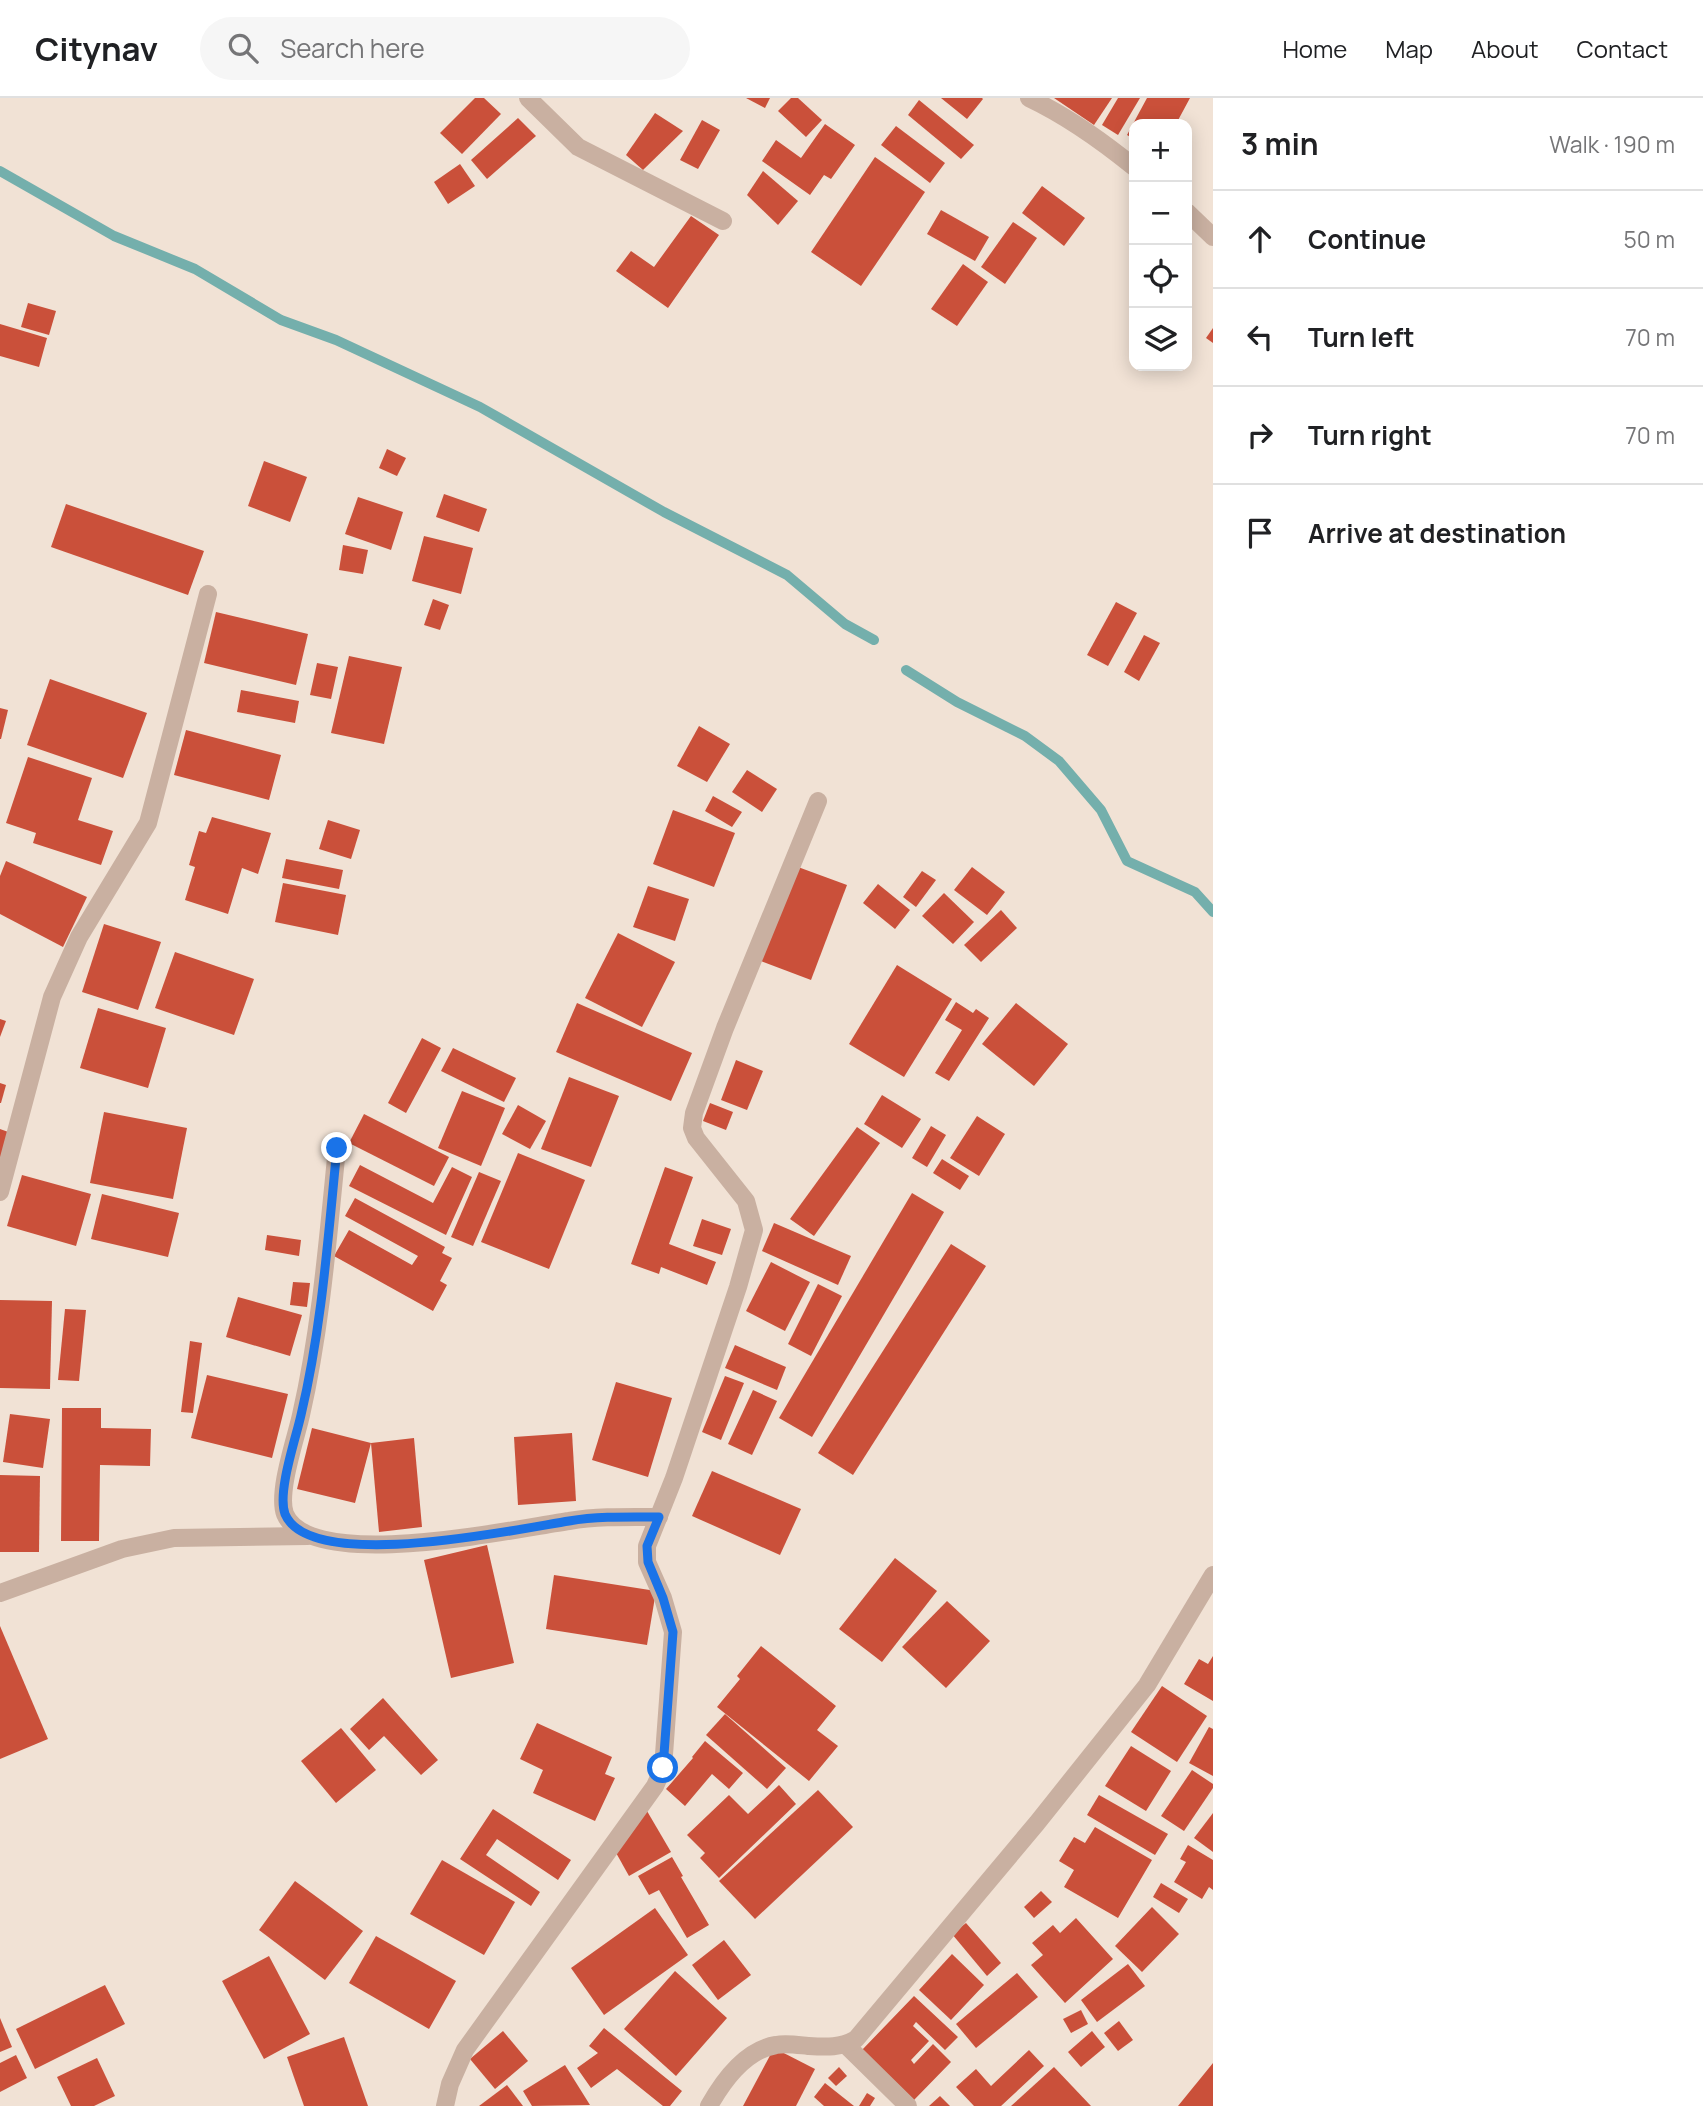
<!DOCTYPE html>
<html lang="en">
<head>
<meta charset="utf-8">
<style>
  body { margin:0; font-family:Manrope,sans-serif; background:#f6f6f6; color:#202124 }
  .controls { position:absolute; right:21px; top:21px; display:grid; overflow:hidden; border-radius:14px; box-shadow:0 4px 18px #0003 }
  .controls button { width:63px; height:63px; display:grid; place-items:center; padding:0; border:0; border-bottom:2px solid #e0e0e0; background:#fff; color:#202124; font:35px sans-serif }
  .stop { position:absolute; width:21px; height:21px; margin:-16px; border:5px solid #1a73e8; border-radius:50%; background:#fff }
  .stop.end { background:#1a73e8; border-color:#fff; box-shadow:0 2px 7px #0008 }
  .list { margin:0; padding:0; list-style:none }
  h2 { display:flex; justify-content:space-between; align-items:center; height:91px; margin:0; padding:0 28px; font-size:30px }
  h2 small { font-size:23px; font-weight:400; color:#757577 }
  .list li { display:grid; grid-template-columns:46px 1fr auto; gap:21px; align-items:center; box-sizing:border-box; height:98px; padding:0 28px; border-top:2px solid #e0e0e0 }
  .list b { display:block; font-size:26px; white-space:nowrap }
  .list em { font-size:23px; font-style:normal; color:#757577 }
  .icon { flex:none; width:38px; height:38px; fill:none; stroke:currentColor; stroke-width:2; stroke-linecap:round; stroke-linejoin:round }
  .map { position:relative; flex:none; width:1213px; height:2008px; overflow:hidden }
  header { display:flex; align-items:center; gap:42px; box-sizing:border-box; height:98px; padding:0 35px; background:#fff; border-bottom:2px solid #e0e0e0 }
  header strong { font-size:33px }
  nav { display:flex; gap:38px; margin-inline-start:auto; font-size:24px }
  .search { width:490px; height:63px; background:#f6f6f6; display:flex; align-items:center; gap:18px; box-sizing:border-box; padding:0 24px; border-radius:38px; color:#757577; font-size:26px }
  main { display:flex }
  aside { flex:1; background:#fff }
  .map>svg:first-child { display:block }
</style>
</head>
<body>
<header>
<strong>Citynav</strong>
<div class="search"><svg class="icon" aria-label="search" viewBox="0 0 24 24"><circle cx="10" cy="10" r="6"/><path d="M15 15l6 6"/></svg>Search here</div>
<nav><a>Home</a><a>Map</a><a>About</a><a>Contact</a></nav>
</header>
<main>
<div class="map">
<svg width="1213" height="2008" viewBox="0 0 1213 2008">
  <rect width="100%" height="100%" fill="#f1e2d5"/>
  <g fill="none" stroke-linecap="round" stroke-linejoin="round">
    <g stroke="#74afac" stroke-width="10">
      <polyline points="0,73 114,138 195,171 281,222 336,242 480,309 664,414 787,477 845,526 874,542"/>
      <polyline points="906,572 957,604 1025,638 1059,663 1101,712 1127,763 1195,794 1213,814"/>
    </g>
  </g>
  <g fill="#ca503a">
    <polygon points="475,0 484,0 501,16 462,56 440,35"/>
    <polygon points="746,0 770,0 765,10"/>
    <polygon points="791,0 798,0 822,22 806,39 778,13"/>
    <polygon points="941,0 982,0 983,1 967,21"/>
    <polygon points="1054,0 1112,0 1094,27"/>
    <polygon points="1118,0 1140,0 1118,37 1102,27"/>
    <polygon points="1147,0 1190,0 1176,26 1134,26 1134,41 1127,37"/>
    <polygon points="919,2 974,47 961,61 908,17"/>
    <polygon points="655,15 683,33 643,72 626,57"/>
    <polygon points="518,20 536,38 487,81 471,62"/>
    <polygon points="702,22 720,32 698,71 680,62"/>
    <polygon points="825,26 855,47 831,81 824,77 810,97 762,63 776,42 801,60"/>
    <polygon points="896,28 945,65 930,85 881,47"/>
    <polygon points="875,59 925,94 861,188 811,154"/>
    <polygon points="460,66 475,88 448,106 434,84"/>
    <polygon points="763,73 798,103 778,127 747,97"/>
    <polygon points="1042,88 1085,120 1064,148 1022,115"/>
    <polygon points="941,112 989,139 975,163 927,136"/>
    <polygon points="691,118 719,137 668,210 616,173 631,153 654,169"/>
    <polygon points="1013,124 1037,140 1005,186 981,169"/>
    <polygon points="963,166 988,184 957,228 931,211"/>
    <polygon points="28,205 56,213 49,237 21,229"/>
    <polygon points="0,226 47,240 39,269 0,258"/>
    <polygon points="1213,230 1213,245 1206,240"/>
    <polygon points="387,351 406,360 397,378 379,370"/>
    <polygon points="264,363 307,379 290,424 248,408"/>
    <polygon points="444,396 487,411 479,434 436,419"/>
    <polygon points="358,399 403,414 391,452 345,436"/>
    <polygon points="66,406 204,453 188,497 51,449"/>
    <polygon points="424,438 473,450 461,496 412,483"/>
    <polygon points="343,447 368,452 363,476 339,472"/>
    <polygon points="433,501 449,507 440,532 424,527"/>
    <polygon points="1116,504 1137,515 1108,568 1087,557"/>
    <polygon points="216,514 308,536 296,587 204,565"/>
    <polygon points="1144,537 1160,545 1139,583 1124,574"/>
    <polygon points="349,558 402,569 384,646 331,635"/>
    <polygon points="317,565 338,569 331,601 310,597"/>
    <polygon points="50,581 147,615 123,680 27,647"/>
    <polygon points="241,592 299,603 295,625 237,614"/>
    <polygon points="0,610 8,612 1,641 0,641"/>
    <polygon points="699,628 730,646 707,684 677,668"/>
    <polygon points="186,632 281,657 269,702 174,677"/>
    <polygon points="28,659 92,680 78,722 113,733 101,767 33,745 36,735 6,725"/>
    <polygon points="747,672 777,691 762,714 732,694"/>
    <polygon points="713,698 742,714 732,729 705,713"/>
    <polygon points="673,712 735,735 714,789 653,766"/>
    <polygon points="212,719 271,735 258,776 242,770 228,816 185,802 195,769 189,767 199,733 206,735"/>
    <polygon points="328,722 360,732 351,761 319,751"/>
    <polygon points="286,761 343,772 339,791 282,780"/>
    <polygon points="6,763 87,799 63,849 0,816 0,778"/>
    <polygon points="798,769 847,787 811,882 761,863"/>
    <polygon points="972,769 1005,794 987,817 954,792"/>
    <polygon points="922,773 936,782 916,809 903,799"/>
    <polygon points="283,785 346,797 338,837 275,824"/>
    <polygon points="878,786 910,812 895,831 863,805"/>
    <polygon points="648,788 689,801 675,843 633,829"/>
    <polygon points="944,795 974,824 953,846 922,818"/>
    <polygon points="1001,812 1017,830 981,864 964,847"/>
    <polygon points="104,826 161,844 138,912 82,894"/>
    <polygon points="618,835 675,864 642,929 585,900"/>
    <polygon points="175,854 254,881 234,937 155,910"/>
    <polygon points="897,867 952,901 904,979 849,946"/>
    <polygon points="956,904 973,915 976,911 989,920 949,983 935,975 962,932 945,922"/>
    <polygon points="577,905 692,955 671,1003 556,954"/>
    <polygon points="1016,905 1068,946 1034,988 982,946"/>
    <polygon points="98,910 166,930 148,990 80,970"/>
    <polygon points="0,921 6,923 0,939"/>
    <polygon points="422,940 441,950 406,1015 388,1005"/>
    <polygon points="453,950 516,980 504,1004 441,973"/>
    <polygon points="736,962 763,973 747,1012 721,1002"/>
    <polygon points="569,979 619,998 591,1069 541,1051"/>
    <polygon points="0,985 6,987 1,1005 0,1005"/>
    <polygon points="462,993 505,1010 481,1068 438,1050"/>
    <polygon points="882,997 921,1021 902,1050 864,1026"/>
    <polygon points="710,1005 733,1014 726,1032 703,1023"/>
    <polygon points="518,1007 546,1023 530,1051 502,1036"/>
    <polygon points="104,1014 187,1030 173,1101 90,1085"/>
    <polygon points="364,1016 449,1059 434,1088 349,1045"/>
    <polygon points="977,1018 1005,1036 979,1078 950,1060"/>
    <polygon points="931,1028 946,1037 927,1069 912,1060"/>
    <polygon points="857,1029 880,1045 814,1138 790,1121"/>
    <polygon points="0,1031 11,1035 0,1067"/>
    <polygon points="518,1055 585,1082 549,1171 481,1144"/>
    <polygon points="942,1061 969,1078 960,1092 933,1075"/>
    <polygon points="360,1067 433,1105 452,1069 472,1079 446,1137 349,1088"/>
    <polygon points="665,1069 693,1079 669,1146 716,1164 707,1187 661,1169 659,1176 631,1166"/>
    <polygon points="479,1074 501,1083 473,1148 451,1139"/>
    <polygon points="22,1077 91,1096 76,1148 7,1128"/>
    <polygon points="912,1095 944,1114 812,1339 779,1320"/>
    <polygon points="102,1096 179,1115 168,1159 91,1141"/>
    <polygon points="355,1100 445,1149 442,1155 452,1160 440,1183 447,1187 433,1213 334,1158 349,1132 412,1167 418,1158 345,1118"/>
    <polygon points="702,1121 731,1131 722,1157 693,1148"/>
    <polygon points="774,1125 851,1158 838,1187 762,1153"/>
    <polygon points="267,1137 301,1142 299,1158 265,1152"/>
    <polygon points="951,1146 986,1168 853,1377 818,1355"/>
    <polygon points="771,1164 810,1184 785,1233 746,1213"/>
    <polygon points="293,1184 310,1185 307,1209 290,1207"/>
    <polygon points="818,1186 842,1198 811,1258 788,1246"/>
    <polygon points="238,1199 302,1217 290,1258 226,1239"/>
    <polygon points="0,1202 52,1203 50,1291 0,1290"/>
    <polygon points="65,1211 86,1212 79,1283 58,1282"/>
    <polygon points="190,1243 202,1245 193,1315 181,1314"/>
    <polygon points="735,1247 786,1269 777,1292 725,1270"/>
    <polygon points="207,1277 288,1296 272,1360 191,1340"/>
    <polygon points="725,1278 744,1285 721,1342 702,1334"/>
    <polygon points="616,1284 672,1300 648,1379 592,1362"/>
    <polygon points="753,1292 777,1303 752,1357 728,1346"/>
    <polygon points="62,1310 101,1310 101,1330 151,1331 150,1368 100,1367 99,1443 61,1443"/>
    <polygon points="10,1316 50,1321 43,1370 3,1364"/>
    <polygon points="312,1330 371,1345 355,1405 297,1391"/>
    <polygon points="572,1335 576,1403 518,1407 514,1339"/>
    <polygon points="414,1340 422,1429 379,1434 371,1345"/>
    <polygon points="712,1373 801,1411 780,1457 692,1418"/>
    <polygon points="0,1377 40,1378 39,1454 0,1454"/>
    <polygon points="487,1447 514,1565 451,1580 424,1462"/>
    <polygon points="895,1460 937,1493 882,1564 839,1531"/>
    <polygon points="554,1477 656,1493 647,1547 546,1531"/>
    <polygon points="947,1503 990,1543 946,1590 902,1549"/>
    <polygon points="0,1528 48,1641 0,1661"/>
    <polygon points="761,1548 836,1608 817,1632 838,1648 809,1683 717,1609 740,1581 737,1578"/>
    <polygon points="1213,1558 1213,1603 1184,1586 1199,1561 1208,1566"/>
    <polygon points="1162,1588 1207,1618 1177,1664 1131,1634"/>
    <polygon points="383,1600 438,1662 421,1677 384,1638 369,1652 350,1631"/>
    <polygon points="725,1616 786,1670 767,1691 706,1637"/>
    <polygon points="537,1625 612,1659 605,1676 615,1680 595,1723 533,1695 543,1672 520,1661"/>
    <polygon points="1209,1629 1213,1631 1213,1678 1189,1665"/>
    <polygon points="341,1630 376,1672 336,1705 301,1663"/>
    <polygon points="705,1643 743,1675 729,1691 712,1676 685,1708 666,1691 693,1660 692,1659"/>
    <polygon points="1131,1648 1171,1673 1146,1713 1105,1688"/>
    <polygon points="1192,1672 1213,1686 1213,1690 1184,1733 1161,1718"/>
    <polygon points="779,1687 796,1706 719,1780 700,1760 705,1755 687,1737 729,1697 748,1716"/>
    <polygon points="818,1692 853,1729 755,1821 719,1783"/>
    <polygon points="1099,1697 1168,1736 1155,1757 1087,1717"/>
    <polygon points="493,1711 571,1762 558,1782 497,1741 486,1757 540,1794 531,1808 460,1761"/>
    <polygon points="647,1713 671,1754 629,1778 615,1753"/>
    <polygon points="1213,1715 1213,1754 1194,1740"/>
    <polygon points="1095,1729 1152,1762 1118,1820 1064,1789 1074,1772 1059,1763 1074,1739 1085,1745"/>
    <polygon points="1188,1747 1213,1762 1213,1792 1209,1789 1202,1801 1174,1784 1186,1764 1180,1761"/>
    <polygon points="672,1759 683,1778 681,1779 709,1827 687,1840 659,1792 649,1797 638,1778"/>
    <polygon points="442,1762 515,1804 484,1857 410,1816"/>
    <polygon points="295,1783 363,1833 325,1882 259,1832"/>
    <polygon points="1161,1785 1188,1801 1179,1815 1153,1799"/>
    <polygon points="1041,1793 1052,1804 1034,1820 1024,1809"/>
    <polygon points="1152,1809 1179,1836 1142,1874 1115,1848"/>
    <polygon points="655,1810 688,1857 604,1917 571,1870"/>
    <polygon points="1076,1820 1113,1861 1065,1905 1031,1867 1043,1857 1032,1845 1053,1827 1060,1835"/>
    <polygon points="966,1825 1001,1865 987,1878 952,1836"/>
    <polygon points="376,1838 456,1883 429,1931 349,1885"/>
    <polygon points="724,1842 751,1877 718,1902 692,1867"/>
    <polygon points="952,1856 984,1887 951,1922 919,1892"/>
    <polygon points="269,1858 310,1936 264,1961 222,1883"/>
    <polygon points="1128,1866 1145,1888 1097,1924 1081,1902"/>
    <polygon points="675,1873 727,1920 676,1978 624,1931"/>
    <polygon points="1017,1875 1038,1899 976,1950 956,1926"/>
    <polygon points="105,1887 125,1926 35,1971 16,1931"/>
    <polygon points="914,1898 958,1939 945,1952 916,1924 913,1928 929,1943 911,1962 914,1966 933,1946 951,1964 914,2002 862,1952"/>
    <polygon points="1081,1912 1088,1926 1071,1935 1063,1921"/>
    <polygon points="0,1920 12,1949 0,1954"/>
    <polygon points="1119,1923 1133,1942 1118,1953 1104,1935"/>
    <polygon points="604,1930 682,1993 670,2008 663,2008 617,1971 591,1990 577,1970 598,1955 589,1948"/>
    <polygon points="503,1933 528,1963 495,1991 470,1961"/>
    <polygon points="1092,1933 1105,1949 1081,1969 1068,1954"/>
    <polygon points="344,1939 368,2008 304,2008 287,1959"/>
    <polygon points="774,1950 815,1971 796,2008 743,2008"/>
    <polygon points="1029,1952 1044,1968 1001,2008 974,2008 956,1989 976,1971 991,1988"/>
    <polygon points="16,1957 27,1980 0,1994 0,1965"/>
    <polygon points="97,1960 115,1998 94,2008 71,2008 57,1979"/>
    <polygon points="1213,1965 1213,2008 1178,2008"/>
    <polygon points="565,1967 590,2007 532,2008 523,1993"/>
    <polygon points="839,1969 847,1978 836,1988 828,1980"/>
    <polygon points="1054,1969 1091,2008 1011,2008"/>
    <polygon points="825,1985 854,2008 824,2008 814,1999"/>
    <polygon points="507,1987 523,2008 479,2008"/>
    <polygon points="867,1995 875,2000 870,2008 859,2008"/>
    <polygon points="940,1998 950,2008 929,2008"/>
  </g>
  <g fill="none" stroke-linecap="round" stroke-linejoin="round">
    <g stroke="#c9b0a1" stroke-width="18">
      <polyline points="528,0 578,49 723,123"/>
      <path d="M1029,0C1067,18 1102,43 1134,69"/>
      <polyline points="1187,114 1213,139"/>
      <path d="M337,1050C328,1139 321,1229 301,1317C296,1340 277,1394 285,1416C310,1476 518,1430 569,1423C599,1418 629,1419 659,1419"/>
      <polyline points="0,1094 52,899 79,839 148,725 208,496"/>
      <polyline points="0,1495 122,1451 174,1440 308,1438"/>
      <polyline points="846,1947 908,2008"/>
      <polyline points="445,2008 450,1986 465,1952 655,1688 663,1670 673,1534 663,1500 647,1464 647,1448 674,1380 738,1189 754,1132 746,1103 696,1040 692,1030 694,1015 725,930 818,703"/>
      <path d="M709,2008C723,1983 745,1952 776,1947C786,1945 798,1947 808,1948C826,1949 841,1950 856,1941L1037,1725L1147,1587L1213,1477"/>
    </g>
  </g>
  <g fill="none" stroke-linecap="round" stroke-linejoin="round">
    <path stroke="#1a73e8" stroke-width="9" d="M337,1050C328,1139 322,1229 301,1317C296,1340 277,1394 285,1416C310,1476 518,1431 569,1423C599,1418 629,1419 659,1419L647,1448L648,1464L663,1500L673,1534L663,1670"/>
  </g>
</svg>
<div class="controls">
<button>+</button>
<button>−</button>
<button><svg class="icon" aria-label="locate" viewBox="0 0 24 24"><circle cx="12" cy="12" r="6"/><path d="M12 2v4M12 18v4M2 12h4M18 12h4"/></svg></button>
<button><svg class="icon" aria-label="layers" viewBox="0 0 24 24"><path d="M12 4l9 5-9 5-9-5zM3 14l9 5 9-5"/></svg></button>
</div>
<div class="stop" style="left:663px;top:1670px"></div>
<div class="stop end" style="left:337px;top:1050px"></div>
</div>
<aside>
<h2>3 min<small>Walk · 190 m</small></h2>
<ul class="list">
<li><svg class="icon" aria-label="ahead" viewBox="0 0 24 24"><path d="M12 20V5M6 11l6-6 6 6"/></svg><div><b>Continue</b></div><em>50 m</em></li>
<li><svg class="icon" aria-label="left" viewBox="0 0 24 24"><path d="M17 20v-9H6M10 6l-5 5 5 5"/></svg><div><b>Turn left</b></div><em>70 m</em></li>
<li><svg class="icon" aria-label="right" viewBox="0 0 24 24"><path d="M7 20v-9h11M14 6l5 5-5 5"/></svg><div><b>Turn right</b></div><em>70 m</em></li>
<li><svg class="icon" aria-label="arrive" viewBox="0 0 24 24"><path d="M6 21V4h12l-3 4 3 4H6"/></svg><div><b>Arrive at destination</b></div></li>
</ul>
</aside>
</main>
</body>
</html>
